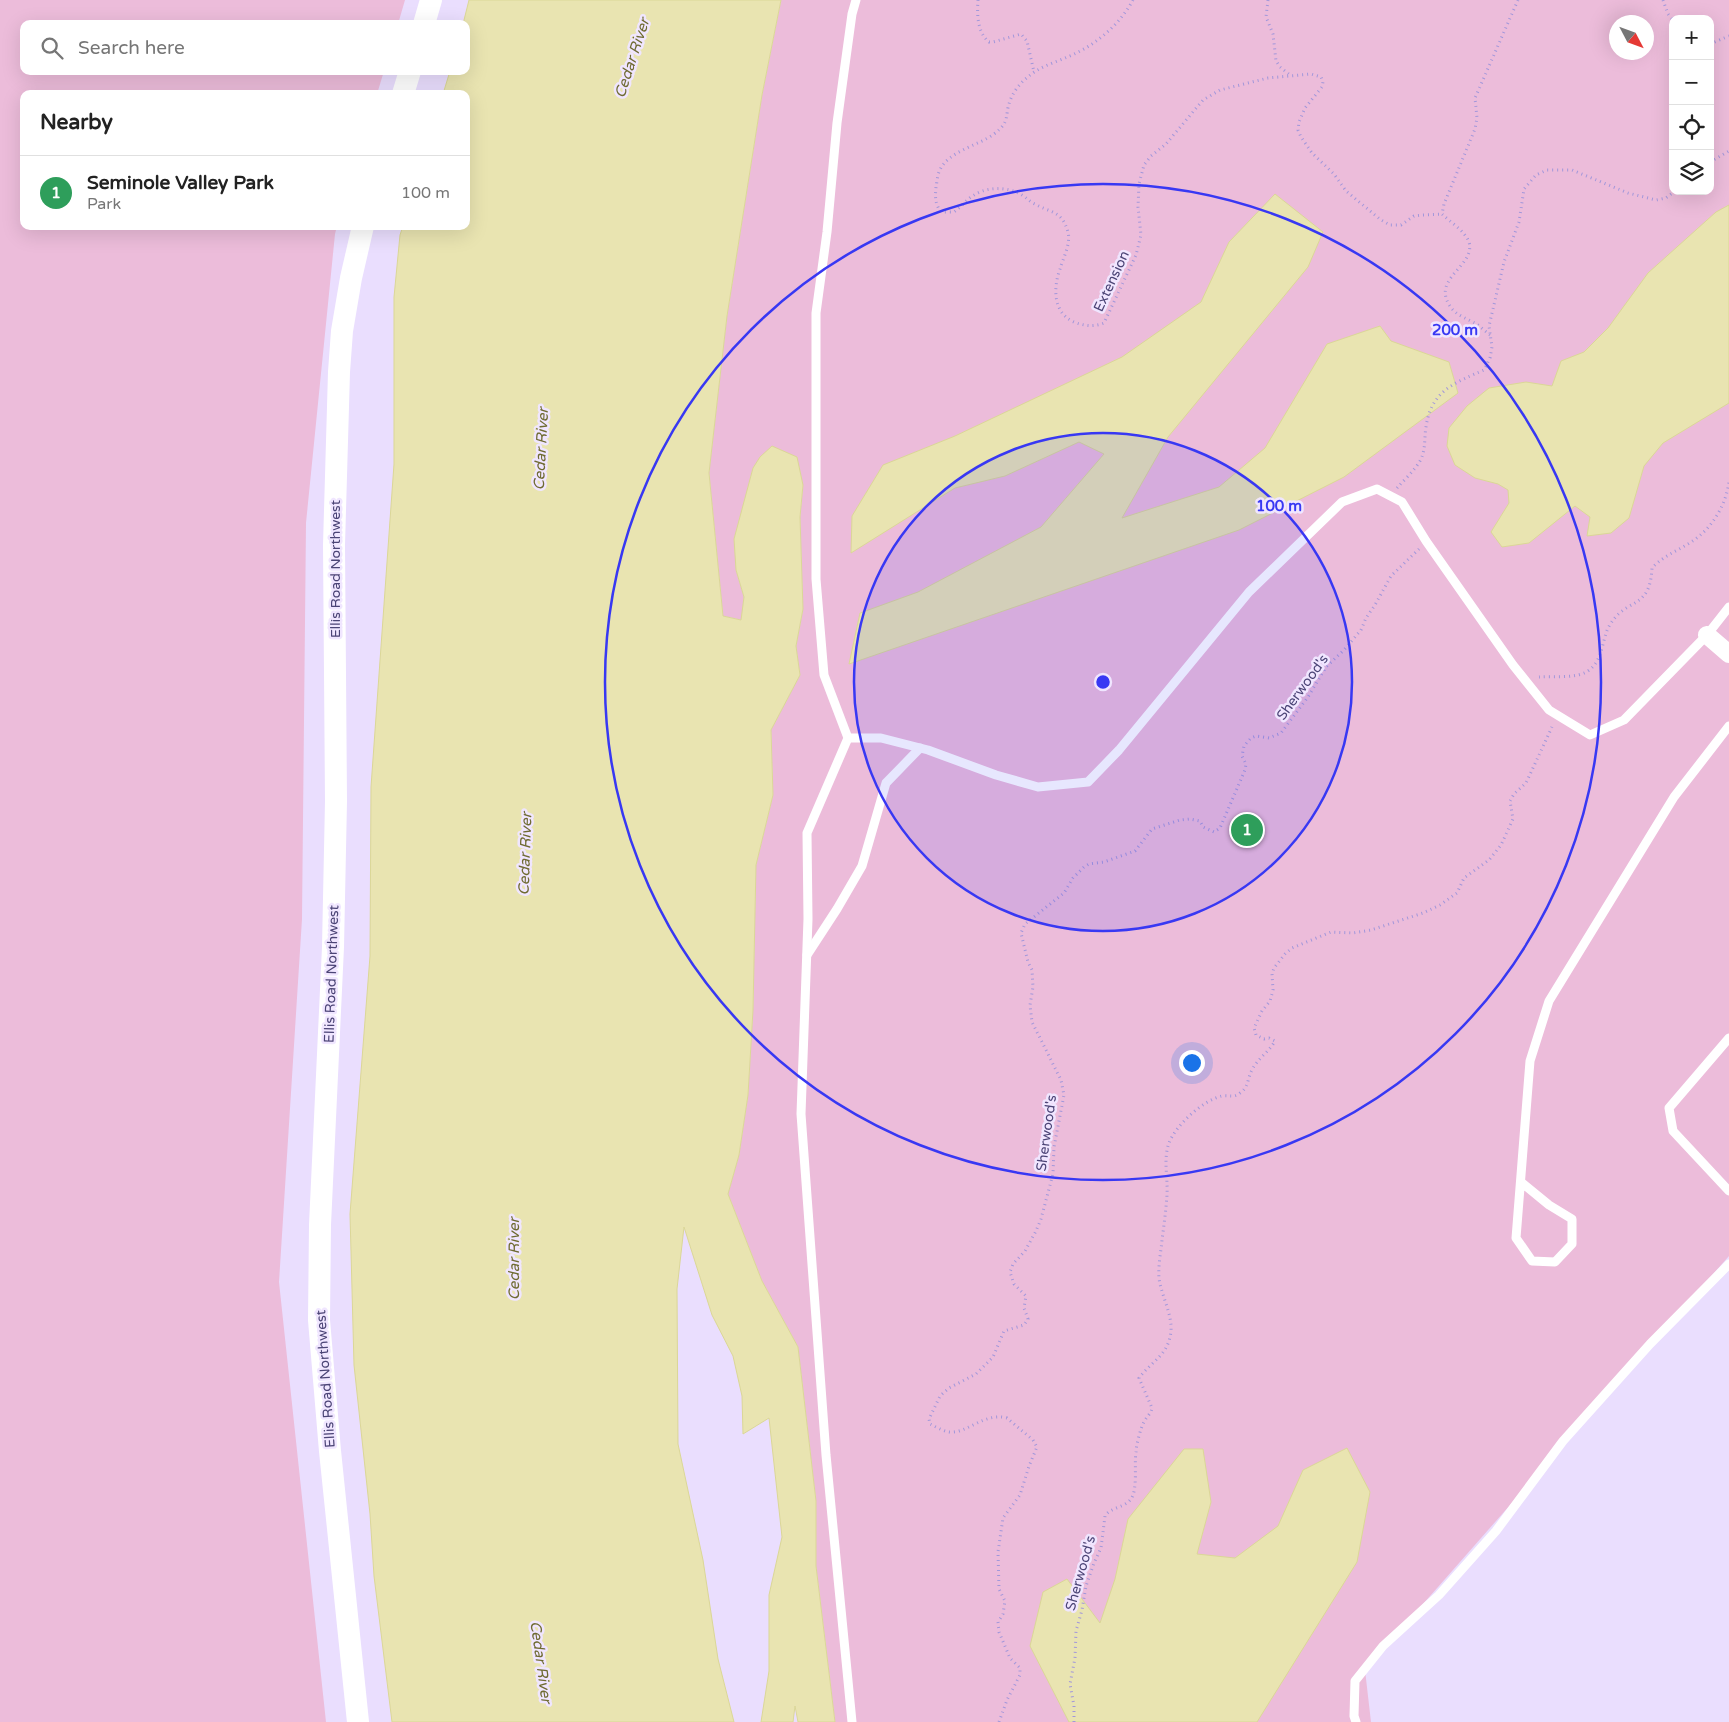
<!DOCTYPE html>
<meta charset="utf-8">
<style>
:root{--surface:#fff;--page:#f6f6f6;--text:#222;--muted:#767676;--line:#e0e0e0;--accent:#1a73e8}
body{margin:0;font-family:"Varela Round",sans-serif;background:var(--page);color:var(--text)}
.controls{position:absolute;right:15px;top:15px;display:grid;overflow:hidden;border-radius:10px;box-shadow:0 5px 20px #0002}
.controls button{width:45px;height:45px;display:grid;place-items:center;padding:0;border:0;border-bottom:1px solid var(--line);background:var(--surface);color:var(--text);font:25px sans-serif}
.compass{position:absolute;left:1609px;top:15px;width:45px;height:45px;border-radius:50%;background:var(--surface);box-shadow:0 5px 20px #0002;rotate:131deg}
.you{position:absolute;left:1191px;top:1062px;width:18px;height:18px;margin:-12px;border:4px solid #fff;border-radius:50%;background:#1a73e8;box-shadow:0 0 0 8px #1a73e833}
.badge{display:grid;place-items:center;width:32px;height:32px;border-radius:50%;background:var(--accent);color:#fff;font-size:16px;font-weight:700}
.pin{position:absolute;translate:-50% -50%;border:2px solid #fff;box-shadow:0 1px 5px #0006}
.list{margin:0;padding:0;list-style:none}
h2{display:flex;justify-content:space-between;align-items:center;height:65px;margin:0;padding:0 20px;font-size:21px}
h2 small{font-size:16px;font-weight:400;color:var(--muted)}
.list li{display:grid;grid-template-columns:32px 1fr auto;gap:15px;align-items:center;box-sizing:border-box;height:75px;padding:0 20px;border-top:1px solid var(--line)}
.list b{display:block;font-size:19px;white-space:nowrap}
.list p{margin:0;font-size:16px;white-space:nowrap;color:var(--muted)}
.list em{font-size:16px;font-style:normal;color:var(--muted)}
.icon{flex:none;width:28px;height:28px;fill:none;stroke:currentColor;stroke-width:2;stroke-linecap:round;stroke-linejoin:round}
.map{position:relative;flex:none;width:1729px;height:1722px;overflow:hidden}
.search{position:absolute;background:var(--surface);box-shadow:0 5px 20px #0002;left:20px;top:20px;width:450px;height:55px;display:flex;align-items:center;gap:12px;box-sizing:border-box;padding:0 18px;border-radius:10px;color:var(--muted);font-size:19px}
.panel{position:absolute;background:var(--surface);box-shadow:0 5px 20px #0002;left:20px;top:90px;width:450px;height:140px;border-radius:10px}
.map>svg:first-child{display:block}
.green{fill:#ecbcda;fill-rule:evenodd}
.water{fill:#e9e4b1;stroke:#dbd797}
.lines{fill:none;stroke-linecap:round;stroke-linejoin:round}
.path{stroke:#a297da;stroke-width:3;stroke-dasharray:1 4;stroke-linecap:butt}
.service{stroke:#fff;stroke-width:9}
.minor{stroke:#fff;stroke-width:18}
.tertiary{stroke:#fff;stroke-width:22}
.ring{fill:none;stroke:#3838f3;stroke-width:2.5}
.labels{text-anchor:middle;stroke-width:5;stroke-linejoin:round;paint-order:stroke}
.street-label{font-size:14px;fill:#4b4476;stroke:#f0e6ff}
.water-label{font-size:15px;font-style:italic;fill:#6f6b32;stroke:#f0e6ff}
.centre{fill:#3838f3;stroke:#f0e6ff;stroke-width:2.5}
.ring-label{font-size:15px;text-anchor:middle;font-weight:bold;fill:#3838f3;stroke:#f0e6ff;stroke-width:5;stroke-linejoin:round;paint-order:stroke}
</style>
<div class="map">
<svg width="1729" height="1722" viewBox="0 0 1729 1722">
<rect width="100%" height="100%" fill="#eadefe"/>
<g class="green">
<polygon points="0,0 405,0 398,24 24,24 24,71 384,71 377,94 24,94 24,226 337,226 335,234 306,523 302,919 279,1282 326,1722 0,1722"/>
<path d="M781,0h948v1256l-364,414 6,52h-536l-19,-156v-65l-18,-154 -36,-66 -34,-87 11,-39 9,-60 5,-85 3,-145 17,-70 -2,-65 29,-55 -4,-29 7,-37 -3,-92 3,-32 -67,85 8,27 -2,23 -19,-4 -14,-143 18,-157 35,-221zM1673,19h37v172h-37zM1616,22h30v30h-30z"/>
</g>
<g class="water">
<polygon points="469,0 781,0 762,95 727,316 709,473 723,616 741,620 744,597 736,570 734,539 753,468 760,457 772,446 797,457 803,485 800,517 803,609 796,646 800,675 771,730 773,795 756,865 753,1010 748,1095 739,1155 728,1194 762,1281 798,1347 816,1501 816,1566 835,1722 798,1722 795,1706 793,1722 761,1722 769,1671 769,1595 782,1537 769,1418 743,1434 742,1396 733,1356 712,1315 684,1227 677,1289 678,1444 703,1560 718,1659 734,1722 392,1722 374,1576 370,1514 354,1365 350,1214 370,956 371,787 394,464 394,297 400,235 403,226 466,226 466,94 443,94 450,71 466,71 466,24 463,24"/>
<polygon points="1275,194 1323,232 1308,267 1168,437 1122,518 1219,487 1265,448 1327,344 1380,326 1391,341 1449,362 1458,393 1344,477 1239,530 849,664 860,613 918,592 1041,527 1104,454 1079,442 1005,476 955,488 851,553 852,516 883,465 955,436 1122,357 1201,302 1229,242"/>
<polygon points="1729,205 1729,403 1663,443 1644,466 1629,518 1611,533 1587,536 1590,517 1575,506 1529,543 1502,547 1491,532 1509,503 1508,490 1498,484 1475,478 1455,465 1447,446 1449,428 1467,406 1489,388 1526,382 1552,386 1561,361 1584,352 1608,328 1648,273 1716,212"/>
<polygon points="1347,1448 1370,1492 1357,1562 1257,1722 1069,1722 1030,1646 1043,1592 1067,1579 1100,1623 1115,1579 1128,1519 1184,1449 1203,1449 1211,1502 1197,1554 1235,1558 1278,1526 1303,1470"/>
</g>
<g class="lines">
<g class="path">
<path d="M978,0c-1,14 -1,32 11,42h4l28,-8 6,7 7,31"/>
<path d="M1133,0c-13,24 -36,44 -61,55 -15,7 -32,11 -44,22 -8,6 -15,15 -18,24 -6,16 1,20 -16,33 -16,12 -47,17 -55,38 -2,5 -2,11 -3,15 -1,10 -1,17 5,25h13c7,-5 13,-13 20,-17 14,-9 35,-8 48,0 5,3 8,7 13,9 15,9 27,6 33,28 3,12 -5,26 -8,37 -7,19 -7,44 14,53 10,4 20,5 30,1l32,-68 5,-20 -3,-28 1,-23 5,-19 7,-9 15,-12 37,-44 17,-10 48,-12 43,-4 10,3 2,5 -1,5 -17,21 -6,14 -1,8 3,7 11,16 22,21 12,17 35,29 9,5h11l13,-9 8,-1 20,-1"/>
<polyline points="1268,0 1266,17 1273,34 1276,61 1280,67 1290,75"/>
<polyline points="1663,0 1668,14 1673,20"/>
<polyline points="1710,44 1729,36"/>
<polyline points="1710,162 1729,151"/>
<path d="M1490,335c-4,-3 -8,-7 -12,-10 -9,-6 -22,-9 -28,-19 -19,-28 26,-40 19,-64 -4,-11 -19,-20 -27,-28l2,-10 31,-75 2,-11 -2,-20 43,-98"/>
<path d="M1397,488c7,-8 17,-17 23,-27 6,-11 4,-22 6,-34 5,-36 28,-44 58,-57l6,-12 2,-11 -3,-21 15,-64 15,-40 5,-33 12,-14 11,-5h25l56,23 28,7 10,-2 9,-7"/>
<path d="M1539,677c14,-1 36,2 49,-6 17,-12 13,-34 23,-48 17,-26 39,-13 41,-55 12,-13 28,-18 42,-28 19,-13 32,-36 35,-58"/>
<path d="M999,1722l8,-22 13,-25v-7l-10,-10 -11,-26 -1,-10 5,-8 2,-13 -6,-12 -1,-37 5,-34 17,-23 9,-29 8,-19 -4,-7 -26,-22c-23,-6 -40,16 -58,14 -6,-1 -13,-5 -19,-8l-1,-5 11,-23 9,-8 27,-14 17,-17 11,-26 20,-6 4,-6 -4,-11 2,-12 -12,-12 -4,-12 3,-8 12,-13 11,-20 5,-12 12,-45 1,-27 10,-52 -3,-15 -29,-58 -2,-17 3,-18 -1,-17 -4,-8 -7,-29 4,-9 39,-31 9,-15 11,-11 5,-3 15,-2 31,-11 17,-22 28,-9 10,-1 10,2 3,6 11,5 6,-4 25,-58 1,-6 -4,-8 2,-10 7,-8 5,-2 13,2 12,-5 27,-36 18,-30 18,-17 17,-20 5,-12 9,-13 16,-29 28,-27"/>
<path d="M1074,1722v-16l-4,-22 5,-26 1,-27 6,-21 4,-24 8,-23 7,-15 4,-32c6,-9 19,-8 26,-17 7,-10 3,-35 5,-47 0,-7 5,-25 8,-30 3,-6 7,-8 8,-14l-13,-30c11,-15 27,-22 31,-41 5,-19 -9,-41 -11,-59 -1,-13 2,-26 3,-38 2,-15 4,-30 5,-45 1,-19 -4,-35 2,-52 7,-18 34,-43 53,-47 7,-1 12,2 18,-3 9,-6 7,-14 12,-23 5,-11 17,-18 23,-29l-6,-3 -5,1 -8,-4 -2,-7 8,-17 8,-10 3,-11 -1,-16 2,-6 11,-14 7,-6 39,-16 22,1 18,-3 52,-17 17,-8 17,-12 7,-15 25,-18 12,-15 12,-26 -3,-18 4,-7 12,-11 26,-56"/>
</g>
<g class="service">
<polyline points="848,738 881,738 928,750 996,775 1038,787 1088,782 1119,750 1249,592 1342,502 1377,489 1402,502 1426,541 1513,665 1549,710 1590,735 1624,720 1707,635 1729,607"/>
<polyline points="807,955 837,909 862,866 886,783 920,748"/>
<polyline points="1729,1038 1669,1108 1673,1131 1729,1191"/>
<polyline points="1521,1182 1549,1205 1572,1219 1572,1244 1555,1262 1532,1261 1516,1238 1530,1061 1549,1001 1674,797 1729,726"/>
<polyline points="852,1722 826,1455 801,1114 808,919 807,833 848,738 824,675 816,579 816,313 827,232 837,123 852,14 856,0"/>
<polyline points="1356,1722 1354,1716 1355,1681 1383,1646 1439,1595 1496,1531 1563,1441 1650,1344 1729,1264"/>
</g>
<polyline class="minor" points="1707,635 1729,654"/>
<g class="tertiary">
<polyline points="424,24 431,0"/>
<polyline points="403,94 410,71"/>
<polyline points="358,1722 330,1451 319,1320 320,1225 333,947 336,801 334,545 339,372 342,331 351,278 363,226"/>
</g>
</g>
<circle cx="1103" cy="682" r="249" fill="#3838f3" fill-opacity=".12"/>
<g class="ring">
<circle cx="1103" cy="682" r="249"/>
<circle cx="1103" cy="682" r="498"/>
</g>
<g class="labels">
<g class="street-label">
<text transform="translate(1111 281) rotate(-65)" y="5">Extension</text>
<text transform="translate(335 569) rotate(-90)" y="5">Ellis Road Northwest</text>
<text transform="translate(1302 687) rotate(-54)" y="5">Sherwood's</text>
<text transform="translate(331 974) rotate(-88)" y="5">Ellis Road Northwest</text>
<text transform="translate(1046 1133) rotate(-82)" y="5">Sherwood's</text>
<text transform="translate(325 1379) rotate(-94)" y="5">Ellis Road Northwest</text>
<text transform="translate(1080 1573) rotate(-74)" y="5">Sherwood's</text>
</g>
<g class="water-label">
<text transform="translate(632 58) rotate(-72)" y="5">Cedar River</text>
<text transform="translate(541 449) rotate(-87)" y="5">Cedar River</text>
<text transform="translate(525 854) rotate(-88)" y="5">Cedar River</text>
<text transform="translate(514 1259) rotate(-90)" y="5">Cedar River</text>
<text transform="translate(541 1662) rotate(82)" y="5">Cedar River</text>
</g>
</g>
<circle cx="1103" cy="682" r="8" class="centre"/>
<g class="ring-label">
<text x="1455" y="335">200 m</text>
<text x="1279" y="511">100 m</text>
</g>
</svg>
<div class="controls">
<button>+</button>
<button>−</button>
<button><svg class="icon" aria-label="locate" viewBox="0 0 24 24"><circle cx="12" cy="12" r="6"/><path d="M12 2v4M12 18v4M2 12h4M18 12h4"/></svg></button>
<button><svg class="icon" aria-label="layers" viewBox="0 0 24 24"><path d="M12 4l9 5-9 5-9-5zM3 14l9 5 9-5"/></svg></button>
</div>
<svg class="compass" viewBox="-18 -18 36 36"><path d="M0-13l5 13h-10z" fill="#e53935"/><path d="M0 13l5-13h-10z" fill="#767676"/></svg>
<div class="you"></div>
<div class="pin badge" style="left:1247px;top:830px;background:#2e9e5b">1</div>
<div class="search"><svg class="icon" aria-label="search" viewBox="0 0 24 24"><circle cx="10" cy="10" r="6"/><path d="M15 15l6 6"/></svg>Search here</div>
<section class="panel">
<h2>Nearby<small></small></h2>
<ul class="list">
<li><span class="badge" style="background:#2e9e5b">1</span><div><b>Seminole Valley Park</b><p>Park</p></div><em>100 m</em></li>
</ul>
</section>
</div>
